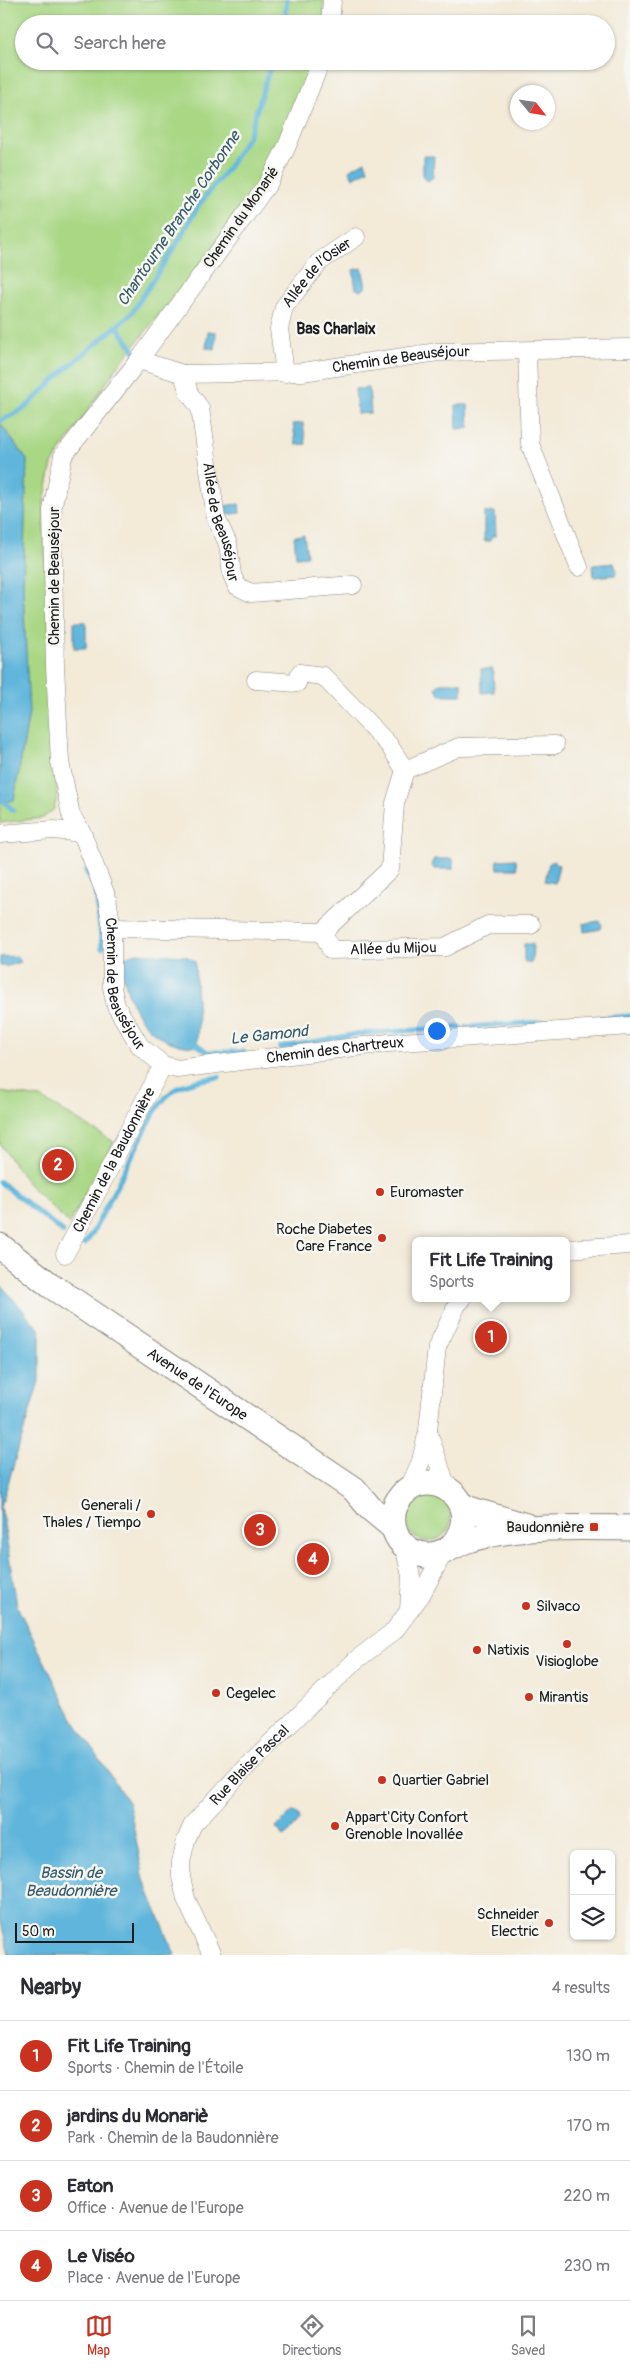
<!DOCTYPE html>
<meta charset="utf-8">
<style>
:root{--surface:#fff;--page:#f7f7f7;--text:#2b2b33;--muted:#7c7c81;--line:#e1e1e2;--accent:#c8321e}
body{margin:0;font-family:Pangolin,sans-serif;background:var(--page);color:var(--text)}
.controls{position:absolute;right:15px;bottom:15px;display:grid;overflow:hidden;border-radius:8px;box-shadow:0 1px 4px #0004}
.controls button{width:45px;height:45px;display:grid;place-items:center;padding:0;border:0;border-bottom:1px solid var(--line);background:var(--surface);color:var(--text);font:25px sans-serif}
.compass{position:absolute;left:510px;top:85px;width:45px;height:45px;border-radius:50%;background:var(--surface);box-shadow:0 1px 4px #0004;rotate:120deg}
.scale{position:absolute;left:15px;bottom:12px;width:119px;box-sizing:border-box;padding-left:5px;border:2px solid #1c1c1c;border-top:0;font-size:14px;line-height:18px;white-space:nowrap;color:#1c1c1c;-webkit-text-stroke:4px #f6f6f2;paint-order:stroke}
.you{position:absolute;left:436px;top:1030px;width:18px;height:18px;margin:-12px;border:4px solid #fff;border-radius:50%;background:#1a73e8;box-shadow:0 0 0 8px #1a73e833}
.badge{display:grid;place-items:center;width:32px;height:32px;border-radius:50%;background:var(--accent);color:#fff;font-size:16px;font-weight:700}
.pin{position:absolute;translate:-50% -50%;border:2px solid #fff;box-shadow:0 1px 5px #0006}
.popup{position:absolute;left:412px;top:1237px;width:158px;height:65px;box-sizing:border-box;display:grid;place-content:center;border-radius:8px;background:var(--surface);filter:drop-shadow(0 1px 4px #0005);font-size:16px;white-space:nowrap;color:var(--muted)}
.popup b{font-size:19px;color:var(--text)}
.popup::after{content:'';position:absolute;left:50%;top:100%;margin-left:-10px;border:10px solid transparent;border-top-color:var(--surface)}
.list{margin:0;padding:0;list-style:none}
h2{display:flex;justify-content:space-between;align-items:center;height:65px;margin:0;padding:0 20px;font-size:21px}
h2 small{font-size:16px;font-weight:400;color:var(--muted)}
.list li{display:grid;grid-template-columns:32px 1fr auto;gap:15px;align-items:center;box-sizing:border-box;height:70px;padding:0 20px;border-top:1px solid var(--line)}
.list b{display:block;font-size:19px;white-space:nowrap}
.list p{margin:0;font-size:16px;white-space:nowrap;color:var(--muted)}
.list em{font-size:16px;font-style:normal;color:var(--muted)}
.icon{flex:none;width:28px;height:28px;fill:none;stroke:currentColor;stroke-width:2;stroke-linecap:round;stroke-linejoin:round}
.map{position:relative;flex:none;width:630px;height:1955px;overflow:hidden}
.search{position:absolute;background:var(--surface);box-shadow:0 1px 4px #0004;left:15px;right:15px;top:15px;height:55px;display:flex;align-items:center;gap:12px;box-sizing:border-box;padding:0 18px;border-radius:28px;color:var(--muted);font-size:19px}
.sheet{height:345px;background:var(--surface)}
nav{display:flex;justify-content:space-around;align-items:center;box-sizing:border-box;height:70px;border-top:1px solid var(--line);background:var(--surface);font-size:14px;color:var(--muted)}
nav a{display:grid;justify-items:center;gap:2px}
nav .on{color:var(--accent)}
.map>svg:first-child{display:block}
.green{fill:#a9d784;stroke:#627a50}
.water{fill:#5eb5db;stroke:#3d687c}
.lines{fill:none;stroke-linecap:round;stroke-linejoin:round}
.stream{stroke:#5eb5db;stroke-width:5}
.street-casing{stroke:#88837a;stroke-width:19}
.secondary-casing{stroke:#88837a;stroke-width:27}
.street{stroke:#fff;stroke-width:18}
.secondary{stroke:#fff;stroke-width:25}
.poi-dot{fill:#c8321e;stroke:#f6f6f2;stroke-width:2}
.labels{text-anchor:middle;stroke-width:5;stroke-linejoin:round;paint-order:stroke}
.street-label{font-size:15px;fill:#1c1c1c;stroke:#f6f6f2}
.poi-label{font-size:15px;fill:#1c1c1c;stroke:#f6f6f2;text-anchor:start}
.water-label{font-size:16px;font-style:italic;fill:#365968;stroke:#f6f6f2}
.neighbourhood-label{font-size:16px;font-weight:bold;fill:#1c1c1c;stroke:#f6f6f2}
</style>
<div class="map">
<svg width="630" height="1955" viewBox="0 0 630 1955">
<rect width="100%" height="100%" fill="#f6f6f2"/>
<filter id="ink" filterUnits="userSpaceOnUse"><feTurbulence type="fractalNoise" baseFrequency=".02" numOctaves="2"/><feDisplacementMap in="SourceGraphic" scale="10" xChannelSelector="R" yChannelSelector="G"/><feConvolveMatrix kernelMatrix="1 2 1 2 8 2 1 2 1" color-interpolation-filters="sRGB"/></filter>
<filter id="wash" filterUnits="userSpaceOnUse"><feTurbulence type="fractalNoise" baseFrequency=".0096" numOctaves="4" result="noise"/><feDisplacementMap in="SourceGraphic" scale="20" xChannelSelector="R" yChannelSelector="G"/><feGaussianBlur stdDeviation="1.12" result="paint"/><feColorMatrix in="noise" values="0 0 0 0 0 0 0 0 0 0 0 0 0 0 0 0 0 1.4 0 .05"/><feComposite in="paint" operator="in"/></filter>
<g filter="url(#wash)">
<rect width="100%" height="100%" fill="#f3ead8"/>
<g class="green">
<polygon points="0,0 323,0 325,24 24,24 24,61 316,61 257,193 117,367 52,464 44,501 44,530 57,797 54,809 43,818 0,823"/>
<polygon points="0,1092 41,1098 114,1142 69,1224 29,1185 0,1144"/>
<circle cx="428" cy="1518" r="23"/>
</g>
<g class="water">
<polygon points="423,156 434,156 433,177 428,181 423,177"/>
<polygon points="365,161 368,170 353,178 349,170"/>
<polygon points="362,268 366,287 362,291 356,289 353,270"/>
<polygon points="208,331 216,332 215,349 206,348"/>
<polygon points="369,388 371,413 357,414 355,389"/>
<polygon points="456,405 468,405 469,428 457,429"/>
<polygon points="0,423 27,460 23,587 29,713 14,800 0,803"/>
<polygon points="303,423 306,444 296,445 293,424"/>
<polygon points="239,504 240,513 224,515 223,506"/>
<polygon points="495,512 496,536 492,536 490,541 484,541 484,513"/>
<polygon points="304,535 307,556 296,557 294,536"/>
<polygon points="614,563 617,571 615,575 594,577 593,565"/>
<rect x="74" y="622" width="12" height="26"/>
<polygon points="481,669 493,669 494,692 482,693"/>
<polygon points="440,683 462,683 462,695 440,695 436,688"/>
<polygon points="434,859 453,859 453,869 434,869 431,864"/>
<polygon points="516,859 517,869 498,869 497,860"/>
<polygon points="554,861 559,865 555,883 545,881 549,863"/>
<polygon points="599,921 602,925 601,929 584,932 583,924"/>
<polygon points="524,944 533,944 532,961 530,964 524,961"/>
<path d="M137,953l49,3 9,5 3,62 -1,22c-12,3 -18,0 -29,-4 -33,-14 -43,-51 -48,-83z"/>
<polygon points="16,956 20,962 8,966 0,966 0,957"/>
<polygon points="0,1284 40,1330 40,1378 1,1506 17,1606 72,1717 129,1804 144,1880 175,1955 9,1955 0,1919"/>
<polygon points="292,1812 298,1813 300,1820 285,1837 276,1828"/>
</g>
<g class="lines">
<g class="stream">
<polyline points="284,24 287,0"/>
<polyline points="117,326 136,353"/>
<polyline points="0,421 24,409 66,369 131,314 178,242 198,206 228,168 249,135 272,61"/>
<polyline points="0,798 13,810"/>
<polyline points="86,871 93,884"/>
<polyline points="96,892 102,948"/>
<polyline points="467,1027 630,1016"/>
<polyline points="194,1042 207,1052 244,1052"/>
<polyline points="280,1048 357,1034 460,1027"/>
<polyline points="0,1182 63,1232"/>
<path d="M80,1242l5,2 7,-10 62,-121c19,-30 31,-30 65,-36"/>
</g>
</g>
</g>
<g filter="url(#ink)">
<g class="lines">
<g class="street-casing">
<g id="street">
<polyline points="330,24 332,0"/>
<path id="s1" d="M321,61l-34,85 -19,38 -129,176 -76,96 -11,54 3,156 5,96 11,53 11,18 25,65 5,30v59l4,19 24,40 23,19 14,4 211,-26 242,-17"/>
<polyline points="527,351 530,444 579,567"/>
<path id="s2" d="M139,360l44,14 119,-2 136,-20 192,-4"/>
<path id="s3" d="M285,373l-6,-44 5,-22 35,-45 37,-25"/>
<path id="s4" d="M183,374l6,19 11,15 16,110 12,26 4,31 5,11 14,7 102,-8"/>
<polyline points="405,770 459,747 555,745"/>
<polyline points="0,834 54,830 82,833"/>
<polyline points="112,928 323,932 390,869 395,803 405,770 389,745 323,676 300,673 297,683 256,680"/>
<path id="s5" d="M323,932l8,18 114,-3 43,-22h43"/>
<polyline points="566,1249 630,1245"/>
<path id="s6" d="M65,1254l98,-189"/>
<polyline points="428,1432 447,1488"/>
<polyline points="409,1488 421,1461 428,1430 437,1347 457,1305 463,1298"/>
<polyline points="404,1546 411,1576 409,1610"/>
<path id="s7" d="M212,1955l-26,-56 -5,-22v-15l5,-22 7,-16 53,-57 79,-77 31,-30 38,-29 27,-36 23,-43"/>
</g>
</g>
<g class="secondary-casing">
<g id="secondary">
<path id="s8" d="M0,1246l50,39 304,204 16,19 23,19"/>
<polyline points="462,1507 526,1526"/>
<path d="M451,1547c38,-42 -19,-86 -49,-52 -19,22 -7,56 23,60 17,2 30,-12 46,-16 51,-14 106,-12 159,-11"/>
</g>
</g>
<use href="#street" class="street"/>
<use href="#secondary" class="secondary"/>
</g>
</g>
<g class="poi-dot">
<circle cx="380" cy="1192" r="5"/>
<circle cx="382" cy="1238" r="5"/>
<circle cx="151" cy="1514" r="5"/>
<rect x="589" y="1522" width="10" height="10" rx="2.5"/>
<circle cx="526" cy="1606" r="5"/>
<circle cx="567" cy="1644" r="5"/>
<circle cx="477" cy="1650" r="5"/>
<circle cx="216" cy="1693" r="5"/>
<circle cx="529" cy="1697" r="5"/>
<circle cx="382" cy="1780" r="5"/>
<circle cx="335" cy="1826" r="5"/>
<circle cx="549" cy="1923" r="5"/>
</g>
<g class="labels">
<g class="street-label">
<text transform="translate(241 217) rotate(-55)" y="5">Chemin du Monarié</text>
<text dy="5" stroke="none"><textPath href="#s3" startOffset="115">Allée de l'Osier</textPath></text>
<text dy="5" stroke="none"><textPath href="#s2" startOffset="265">Chemin de Beauséjour</textPath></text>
<text dy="5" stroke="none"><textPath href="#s4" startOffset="155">Allée de Beauséjour</textPath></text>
<text transform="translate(54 576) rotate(-90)" y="5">Chemin de Beauséjour</text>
<text dy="5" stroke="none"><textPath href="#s5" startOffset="82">Allée du Mijou</textPath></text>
<text dy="5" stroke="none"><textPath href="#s1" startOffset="1016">Chemin de Beauséjour</textPath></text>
<text dy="5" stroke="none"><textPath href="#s1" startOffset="1286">Chemin des Chartreux</textPath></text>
<text dy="5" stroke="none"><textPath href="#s6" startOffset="106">Chemin de la Baudonnière</textPath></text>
<text dy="5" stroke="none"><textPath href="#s8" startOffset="241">Avenue de l'Europe</textPath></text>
<text dy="5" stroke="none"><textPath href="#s7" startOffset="221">Rue Blaise Pascal</textPath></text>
</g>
<g class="poi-label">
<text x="390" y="1197">Euromaster</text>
<text x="372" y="1234" text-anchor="end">Roche Diabetes<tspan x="372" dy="17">Care France</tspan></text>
<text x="141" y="1510" text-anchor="end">Generali /<tspan x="141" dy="17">Thales / Tiempo</tspan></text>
<text x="584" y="1532" text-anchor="end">Baudonnière</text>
<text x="536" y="1611">Silvaco</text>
<text x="487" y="1655">Natixis</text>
<text x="567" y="1666" text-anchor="middle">Visioglobe</text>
<text x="226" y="1698">Cegelec</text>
<text x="539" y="1702">Mirantis</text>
<text x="392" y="1785">Quartier Gabriel</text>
<text x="345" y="1822">Appart'City Confort<tspan x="345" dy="17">Grenoble Inovallée</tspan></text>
<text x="539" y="1919" text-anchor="end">Schneider<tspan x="539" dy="17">Electric</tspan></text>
</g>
<g class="water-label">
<text transform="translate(178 218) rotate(-56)" y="6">Chantourne Branche Corbonne</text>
<text transform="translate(269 1034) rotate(-6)" y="6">Le Gamond</text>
<text x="71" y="1878">Bassin de<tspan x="71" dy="18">Beaudonnière</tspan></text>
</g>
<g class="neighbourhood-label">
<text x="336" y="334">Bas Charlaix</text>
</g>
</g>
</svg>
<div class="controls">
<button><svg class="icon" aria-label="locate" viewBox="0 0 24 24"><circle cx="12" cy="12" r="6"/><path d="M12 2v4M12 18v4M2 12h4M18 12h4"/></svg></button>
<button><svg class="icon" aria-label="layers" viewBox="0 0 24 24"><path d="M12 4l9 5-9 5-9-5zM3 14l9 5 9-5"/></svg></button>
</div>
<svg class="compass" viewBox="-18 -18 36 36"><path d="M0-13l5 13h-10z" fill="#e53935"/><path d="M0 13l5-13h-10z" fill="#7c7c81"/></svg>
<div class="scale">50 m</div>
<div class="you"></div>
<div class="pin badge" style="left:491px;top:1337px">1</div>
<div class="popup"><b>Fit Life Training</b>Sports</div>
<div class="pin badge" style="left:58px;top:1165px">2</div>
<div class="pin badge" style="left:260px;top:1530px">3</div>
<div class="pin badge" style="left:313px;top:1559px">4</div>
<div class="search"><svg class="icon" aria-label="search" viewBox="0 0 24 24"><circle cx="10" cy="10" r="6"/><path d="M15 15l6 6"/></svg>Search here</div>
</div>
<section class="sheet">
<h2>Nearby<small>4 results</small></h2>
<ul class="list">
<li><span class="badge">1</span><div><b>Fit Life Training</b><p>Sports · Chemin de l'Étoile</p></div><em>130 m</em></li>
<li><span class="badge">2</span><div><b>jardins du Monariè</b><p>Park · Chemin de la Baudonnière</p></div><em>170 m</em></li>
<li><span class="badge">3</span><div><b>Eaton</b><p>Office · Avenue de l'Europe</p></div><em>220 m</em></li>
<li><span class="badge">4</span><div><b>Le Viséo</b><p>Place · Avenue de l'Europe</p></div><em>230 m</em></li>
</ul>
</section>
<nav>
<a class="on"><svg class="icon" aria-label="map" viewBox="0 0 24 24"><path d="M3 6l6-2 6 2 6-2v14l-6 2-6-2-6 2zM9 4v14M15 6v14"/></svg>Map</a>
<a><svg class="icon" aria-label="directions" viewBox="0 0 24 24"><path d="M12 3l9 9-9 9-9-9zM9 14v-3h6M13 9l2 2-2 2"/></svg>Directions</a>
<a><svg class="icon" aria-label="saved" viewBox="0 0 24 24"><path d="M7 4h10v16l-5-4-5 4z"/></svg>Saved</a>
</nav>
